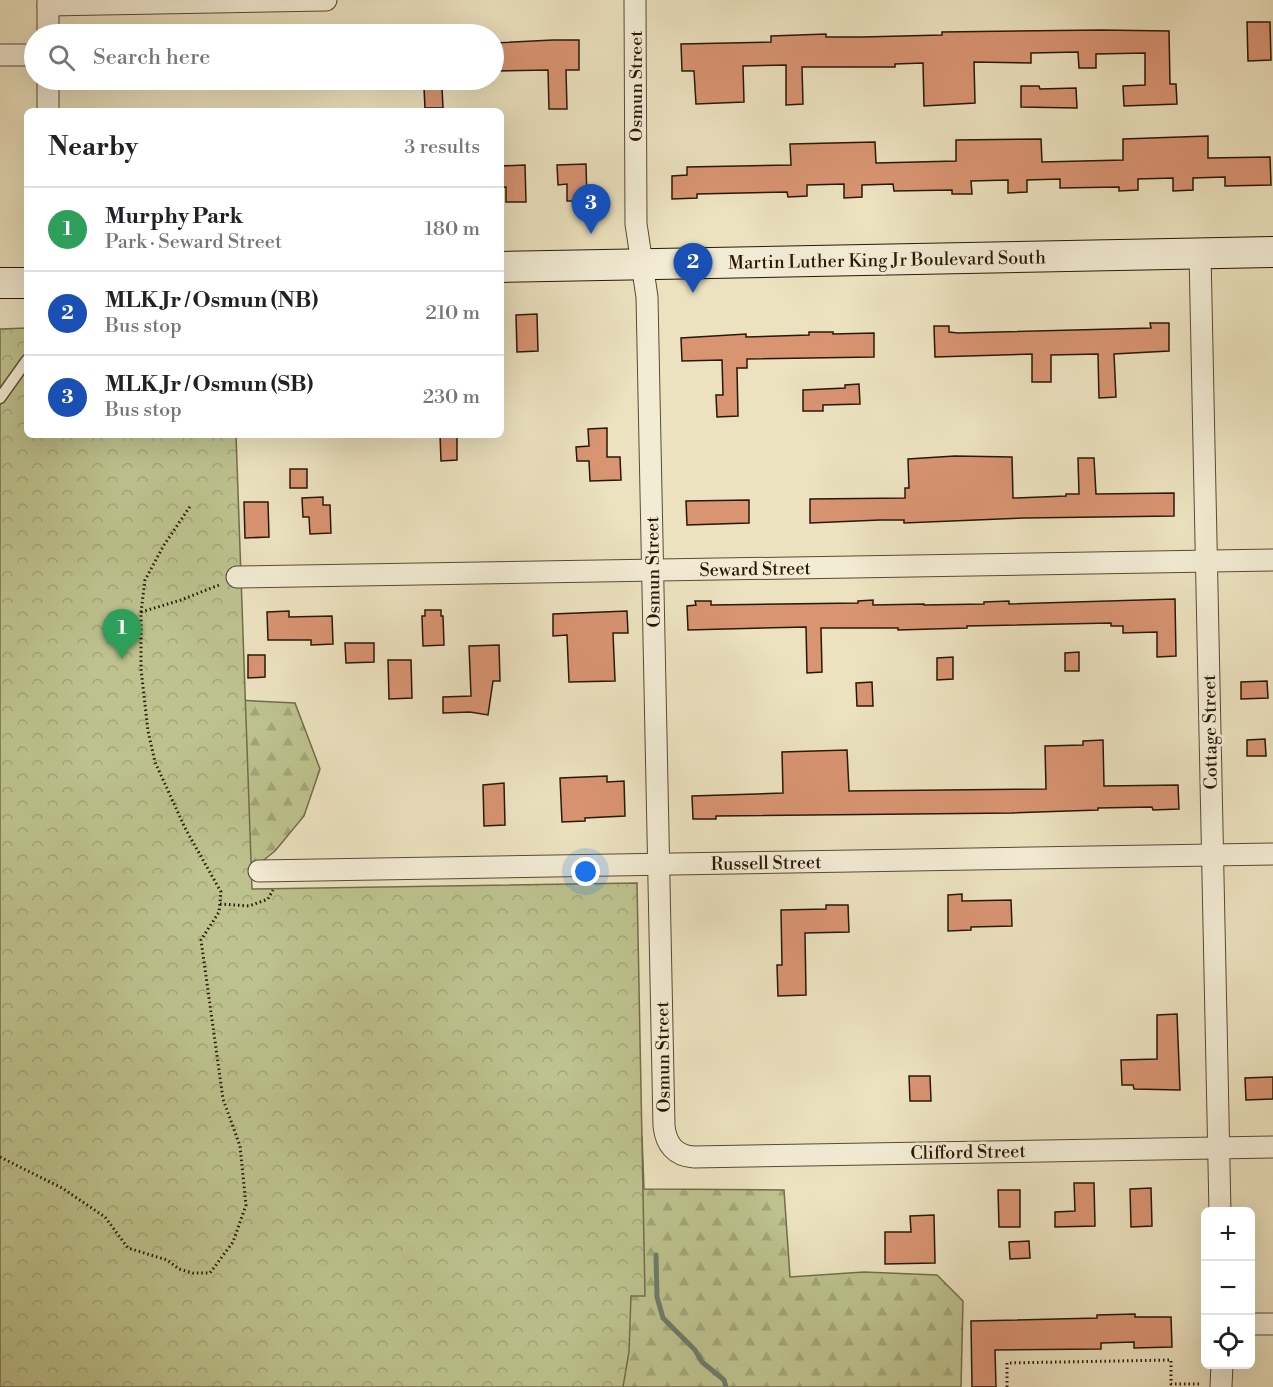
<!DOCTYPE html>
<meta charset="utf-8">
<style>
:root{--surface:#fff;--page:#f2f2f2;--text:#202124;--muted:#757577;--line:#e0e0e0;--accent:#8f2418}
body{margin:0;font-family:"Libre Bodoni",serif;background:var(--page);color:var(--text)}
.controls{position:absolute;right:18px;bottom:18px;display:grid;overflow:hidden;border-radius:9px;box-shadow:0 6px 24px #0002}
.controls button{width:54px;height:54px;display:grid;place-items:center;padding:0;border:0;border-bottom:2px solid var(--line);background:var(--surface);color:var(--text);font:30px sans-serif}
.you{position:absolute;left:586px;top:872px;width:21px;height:21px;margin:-15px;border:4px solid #fff;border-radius:50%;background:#1a73e8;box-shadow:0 0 0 9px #1a73e833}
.badge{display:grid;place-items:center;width:39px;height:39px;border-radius:50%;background:var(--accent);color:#fff;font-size:20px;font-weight:700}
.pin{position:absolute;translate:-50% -50px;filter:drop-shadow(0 2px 3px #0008)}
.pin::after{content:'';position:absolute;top:32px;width:21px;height:18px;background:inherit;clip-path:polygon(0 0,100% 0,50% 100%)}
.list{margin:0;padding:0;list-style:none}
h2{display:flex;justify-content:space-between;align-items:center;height:78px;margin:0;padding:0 24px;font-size:26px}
h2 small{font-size:20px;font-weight:400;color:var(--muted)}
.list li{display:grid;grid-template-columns:39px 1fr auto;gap:18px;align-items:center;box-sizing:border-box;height:84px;padding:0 24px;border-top:2px solid var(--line)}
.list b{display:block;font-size:22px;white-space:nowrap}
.list p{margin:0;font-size:20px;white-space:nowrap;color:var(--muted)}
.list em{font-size:20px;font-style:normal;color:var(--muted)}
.icon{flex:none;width:33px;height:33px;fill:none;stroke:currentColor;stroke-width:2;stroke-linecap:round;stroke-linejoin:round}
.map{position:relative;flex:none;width:1273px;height:1387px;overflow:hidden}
.search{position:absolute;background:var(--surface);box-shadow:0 6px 24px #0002;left:24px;top:24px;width:480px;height:66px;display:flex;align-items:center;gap:15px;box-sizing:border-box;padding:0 21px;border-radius:33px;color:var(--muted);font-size:22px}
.panel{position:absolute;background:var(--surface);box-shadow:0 6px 24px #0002;left:24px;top:108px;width:480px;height:330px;border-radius:9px}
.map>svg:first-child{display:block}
.forest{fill:url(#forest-firs);stroke:#726d4a;stroke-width:1.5}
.park{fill:url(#park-crowns);stroke:#726d4a;stroke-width:1.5}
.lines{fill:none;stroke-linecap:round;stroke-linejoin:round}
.stream{stroke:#6c7c6b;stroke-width:5}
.building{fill:#d99472;stroke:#281806;stroke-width:1.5}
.lane-casing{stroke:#594a34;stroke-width:13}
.street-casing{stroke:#594a34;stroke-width:23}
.secondary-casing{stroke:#281806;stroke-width:32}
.path{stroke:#281806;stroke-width:3;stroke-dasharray:1.5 3;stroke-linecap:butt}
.lane{stroke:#f3ecd5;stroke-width:10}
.street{stroke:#f3ecd5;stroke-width:21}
.secondary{stroke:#f3ecd5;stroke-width:30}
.labels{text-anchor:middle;stroke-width:5;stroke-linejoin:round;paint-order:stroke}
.street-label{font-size:18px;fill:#281806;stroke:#f3ecd5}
</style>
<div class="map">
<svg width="1273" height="1387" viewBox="0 0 1273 1387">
<defs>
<pattern id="forest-firs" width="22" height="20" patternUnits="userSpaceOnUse" patternTransform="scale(1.5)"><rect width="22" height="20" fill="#bdc28e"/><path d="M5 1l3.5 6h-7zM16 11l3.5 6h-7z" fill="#a2a679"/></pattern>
<pattern id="park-crowns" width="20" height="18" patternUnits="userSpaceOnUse" patternTransform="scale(1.5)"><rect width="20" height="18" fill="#bdc28e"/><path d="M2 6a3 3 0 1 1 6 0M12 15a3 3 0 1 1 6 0" fill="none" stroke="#a2a679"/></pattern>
</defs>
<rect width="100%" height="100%" fill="#ece2bf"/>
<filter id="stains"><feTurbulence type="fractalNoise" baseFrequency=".00333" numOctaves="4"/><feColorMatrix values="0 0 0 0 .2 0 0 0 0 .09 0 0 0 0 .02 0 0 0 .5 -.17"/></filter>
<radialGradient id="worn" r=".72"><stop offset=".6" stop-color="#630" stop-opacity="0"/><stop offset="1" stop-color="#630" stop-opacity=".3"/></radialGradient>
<polygon class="forest" points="27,435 237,700 295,703 320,769 304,816 275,851 229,888 642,1137 644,1189 784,1190 790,1277 864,1272 937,1275 963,1301 961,1387 0,1387 0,449"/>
<polygon class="park" points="27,328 27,435 236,435 252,889 637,883 645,1296 631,1296 629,1352 623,1387 0,1387 0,329"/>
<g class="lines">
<polyline class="stream" points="656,1255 657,1297 663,1318 695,1350 702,1362 724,1380 726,1387"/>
</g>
<g class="building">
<polygon points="1247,22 1270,22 1271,60 1248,61"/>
<polygon points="1102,30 1169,31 1170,84 1176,84 1177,104 1124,106 1123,86 1145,85 1145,53 1096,54 1096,68 1079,68 1078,52 1031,53 1031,63 974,62 975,103 924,106 923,63 895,64 895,67 802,67 803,104 786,105 786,65 743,66 744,102 696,104 694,71 682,71 681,44 771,42 771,36 826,34 826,37 862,37 942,35 942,32"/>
<polygon points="553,40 579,40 579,70 566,70 567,109 549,109 548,70 494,71 494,43"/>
<polygon points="1021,86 1039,86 1040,89 1076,88 1077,108 1021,107"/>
<polygon points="424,88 442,88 443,108 425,108"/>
<polygon points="1208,136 1208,158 1270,157 1271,185 1225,186 1225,177 1193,178 1193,190 1173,191 1173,178 1138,179 1138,190 1119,191 1119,187 1060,188 1060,179 1027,180 1027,192 1008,193 1008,180 971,181 972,194 952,194 952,190 894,191 893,184 862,185 862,197 844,198 844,184 807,185 807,196 788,197 787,192 697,194 697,198 672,199 672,176 687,175 687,167 791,165 790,144 875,142 876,163 956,161 956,140 1041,139 1042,162 1123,160 1123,139"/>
<polygon points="586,164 587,201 567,201 567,184 558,185 557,165"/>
<polygon points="525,165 526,202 506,202 506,187 501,188 501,166"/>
<polygon points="537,314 538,351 517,352 516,315"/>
<polygon points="1150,323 1169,323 1169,351 1114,354 1116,397 1099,398 1098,354 1051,355 1051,382 1032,382 1032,354 935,357 934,326 949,326 949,332 958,333 1151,328"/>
<polygon points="809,332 833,332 833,334 874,333 874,357 747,359 747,368 737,368 738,416 717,417 716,395 723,395 722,360 682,361 681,338 746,334 746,337 809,335"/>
<polygon points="859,384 860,404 823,405 823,411 803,411 803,390 845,388 845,385"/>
<polygon points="607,428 607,457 620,457 621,480 590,481 589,461 577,461 576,447 589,446 588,429"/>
<polygon points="440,435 457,435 457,460 441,461"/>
<polygon points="955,456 1012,457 1013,498 1066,496 1066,494 1079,494 1078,458 1094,458 1096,494 1174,493 1174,516 1024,518 904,523 904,520 880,520 810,523 810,499 905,498 905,488 909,488 908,459"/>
<rect x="290" y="469" width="17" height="19"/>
<polygon points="323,497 323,505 330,505 331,533 310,534 309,517 303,517 302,498"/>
<polygon points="749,500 749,523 687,525 686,501"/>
<polygon points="244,502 268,502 269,537 245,538"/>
<polygon points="1175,599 1176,656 1157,657 1157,632 1123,633 1123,626 1111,626 1111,623 967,626 967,628 898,630 898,628 821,628 822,672 807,673 806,627 688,630 687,606 696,605 695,601 711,601 711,605 858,603 858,601 873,600 873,605 924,604 924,605 984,604 984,602 1009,601 1009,604"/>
<polygon points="425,610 441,610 441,616 443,616 444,645 423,646 422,616 425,616"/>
<polygon points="289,611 289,617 332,616 333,644 311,645 311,640 268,640 267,612"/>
<polygon points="627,611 628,633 613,633 615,681 569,682 567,635 553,636 553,614"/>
<polygon points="345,643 374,643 374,662 346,663"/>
<polygon points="499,645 500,681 493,681 488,715 470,712 443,713 443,697 471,696 469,646"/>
<polygon points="1079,652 1079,671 1065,671 1065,653"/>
<polygon points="248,655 265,655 265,677 248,678"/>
<polygon points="953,657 953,679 937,680 937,658"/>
<polygon points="388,660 411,660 412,698 389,699"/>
<polygon points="1267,681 1268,698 1241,699 1241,682"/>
<polygon points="872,682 873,706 857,706 856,683"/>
<polygon points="1265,739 1266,756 1247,756 1247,740"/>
<polygon points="1103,740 1104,786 1178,785 1179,809 1153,810 1152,807 1098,808 1098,810 1012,813 716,816 716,819 693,819 692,796 783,793 782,752 847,750 849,791 1046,789 1045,746 1083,745 1083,741"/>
<polygon points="607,776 607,782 624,781 625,816 585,818 585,821 562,822 560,778"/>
<polygon points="504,783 505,825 484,826 483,785"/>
<polygon points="962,894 962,901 1011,900 1012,926 971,927 971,930 948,931 948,895"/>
<polygon points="826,905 848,905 849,932 805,933 806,995 778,996 777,965 782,965 781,910 826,909"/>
<polygon points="1177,1014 1180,1090 1134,1089 1133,1085 1122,1085 1121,1060 1157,1059 1157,1015"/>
<polygon points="909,1076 930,1076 931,1101 910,1101"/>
<polygon points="1273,1077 1273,1099 1246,1100 1245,1078"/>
<polygon points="1074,1183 1094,1183 1095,1226 1055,1227 1055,1212 1075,1211"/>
<polygon points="1151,1188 1152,1226 1131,1227 1130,1189"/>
<polygon points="998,1190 1020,1190 1020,1227 999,1227"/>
<polygon points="934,1215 935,1263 885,1264 885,1232 911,1232 910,1216"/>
<polygon points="1029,1241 1030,1258 1010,1259 1009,1242"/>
<polygon points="1135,1314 1135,1317 1171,1317 1172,1347 1134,1348 1134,1342 1101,1343 1101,1349 995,1350 996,1387 972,1387 971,1321 1097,1318 1097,1315"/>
</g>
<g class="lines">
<g class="lane-casing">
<polyline id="lane" points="0,398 27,360"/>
</g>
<g class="street-casing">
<g id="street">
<polyline points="48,0 48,34"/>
<path d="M635,0l1,224 11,73 17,829c2,18 11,30 30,31l579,-10"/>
<polyline points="48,5 326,0"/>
<polyline points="0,55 34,55"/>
<polyline points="48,80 48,111"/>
<polyline points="1200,253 1220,1212"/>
<polyline points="237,577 1273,560"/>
<polyline points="259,871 1273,854"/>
<polyline points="1250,1324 1273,1324"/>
<polyline points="1221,1387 1222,1364"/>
</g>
</g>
<g class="secondary-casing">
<g id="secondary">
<polyline points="501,267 1273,252"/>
<polyline points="0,283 27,283"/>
</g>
</g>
<g class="path">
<polyline points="141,612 181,600 219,585"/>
<polyline points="220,904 249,906 268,899 273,890"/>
<polyline points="0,1157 62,1188 105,1217 128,1248 167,1260 179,1269 193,1273 210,1273 233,1242 246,1205 240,1146 223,1099 201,940 219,912 221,892 185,828 155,762 148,731 141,669 141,612 145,580 164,545 191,505"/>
<polyline points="1007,1387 1007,1363 1171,1360 1171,1384 1199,1384"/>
</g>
<use href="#lane" class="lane"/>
<use href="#street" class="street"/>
<use href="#secondary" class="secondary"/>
</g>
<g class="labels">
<g class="street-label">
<text transform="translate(636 86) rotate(-90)" y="6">Osmun Street</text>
<text transform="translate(887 260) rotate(-1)" y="6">Martin Luther King Jr Boulevard South</text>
<text transform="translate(755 569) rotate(-1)" y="6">Seward Street</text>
<text transform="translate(653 572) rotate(-91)" y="6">Osmun Street</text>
<text transform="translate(1210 732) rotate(-91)" y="6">Cottage Street</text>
<text transform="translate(766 863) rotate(-1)" y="6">Russell Street</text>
<text transform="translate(663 1057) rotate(-91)" y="6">Osmun Street</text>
<text transform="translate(968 1152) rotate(-1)" y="6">Clifford Street</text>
</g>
</g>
<rect width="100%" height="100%" filter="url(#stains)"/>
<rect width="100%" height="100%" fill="url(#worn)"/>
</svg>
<div class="controls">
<button>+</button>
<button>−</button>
<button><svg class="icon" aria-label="locate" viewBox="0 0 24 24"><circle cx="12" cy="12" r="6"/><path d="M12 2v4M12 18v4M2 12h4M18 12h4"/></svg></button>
</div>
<div class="you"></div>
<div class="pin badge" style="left:122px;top:659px;background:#2e9e5b">1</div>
<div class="pin badge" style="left:693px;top:293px;background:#1a4fb4">2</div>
<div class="pin badge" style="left:591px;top:234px;background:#1a4fb4">3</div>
<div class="search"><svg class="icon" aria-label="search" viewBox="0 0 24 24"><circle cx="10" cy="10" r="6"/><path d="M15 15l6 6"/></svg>Search here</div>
<section class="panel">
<h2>Nearby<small>3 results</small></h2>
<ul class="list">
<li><span class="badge" style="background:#2e9e5b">1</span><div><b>Murphy Park</b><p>Park · Seward Street</p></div><em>180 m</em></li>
<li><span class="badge" style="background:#1a4fb4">2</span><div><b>MLK Jr / Osmun (NB)</b><p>Bus stop</p></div><em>210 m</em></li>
<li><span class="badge" style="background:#1a4fb4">3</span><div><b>MLK Jr / Osmun (SB)</b><p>Bus stop</p></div><em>230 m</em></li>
</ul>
</section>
</div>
